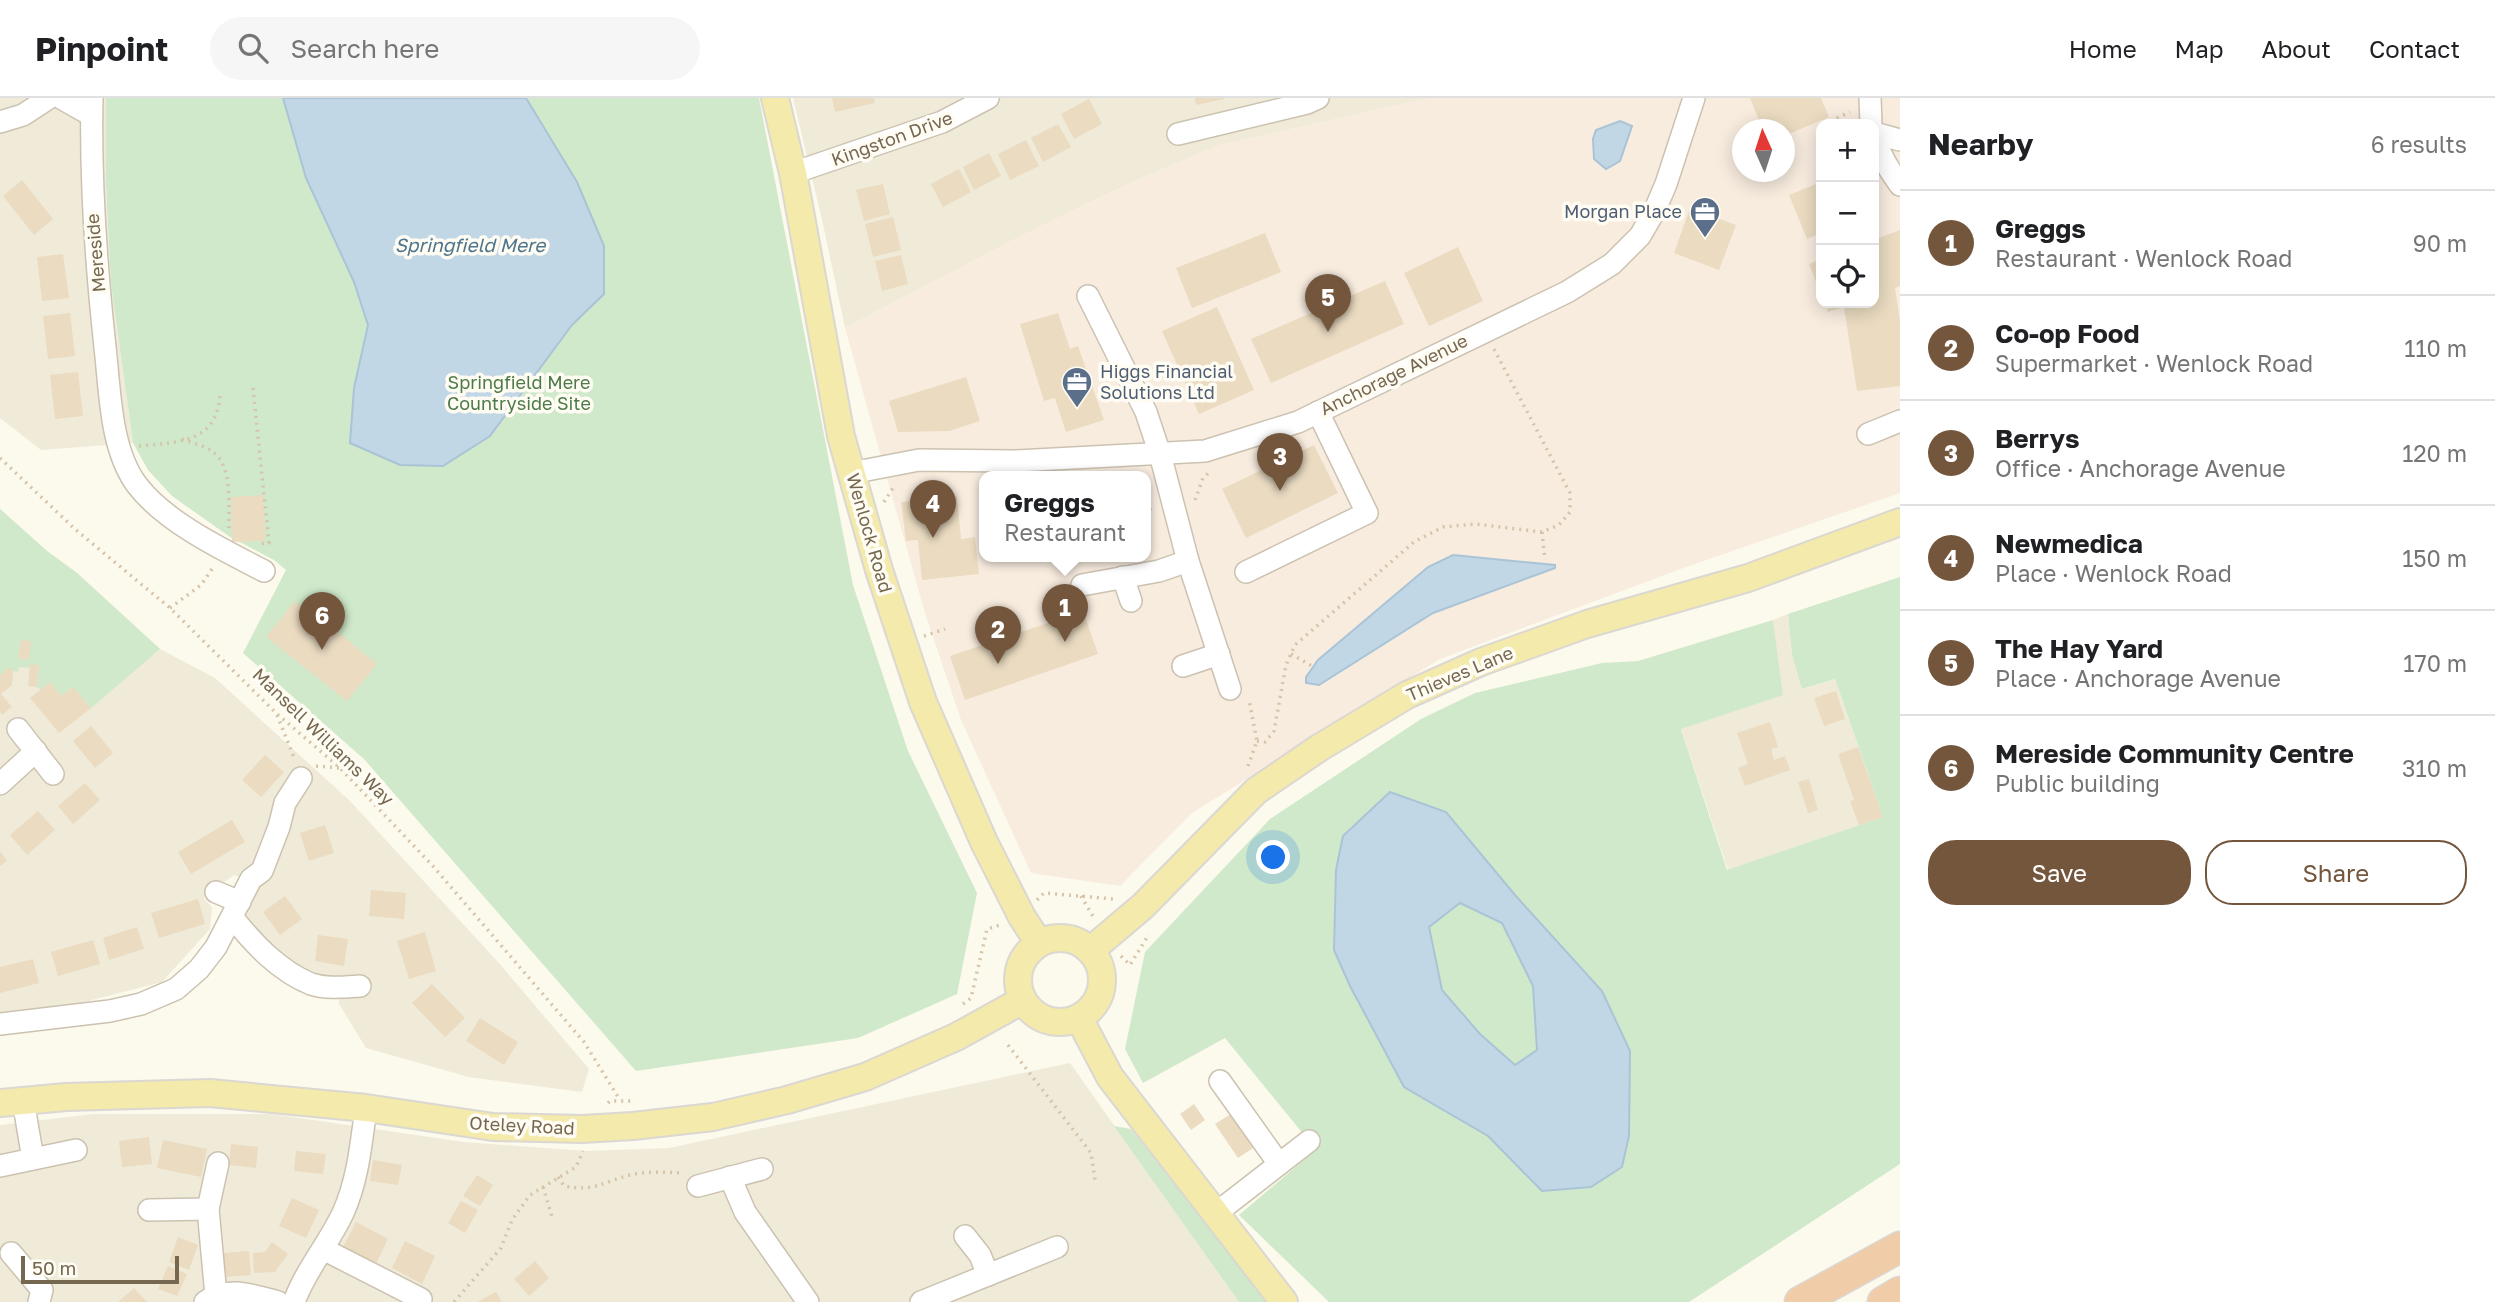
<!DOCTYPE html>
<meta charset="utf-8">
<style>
:root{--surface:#fff;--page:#f6f6f6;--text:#202124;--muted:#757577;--line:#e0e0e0;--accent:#74563d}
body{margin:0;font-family:"Golos Text",sans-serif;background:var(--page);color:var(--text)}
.controls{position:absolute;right:21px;top:21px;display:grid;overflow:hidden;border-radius:14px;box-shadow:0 4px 18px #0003}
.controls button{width:63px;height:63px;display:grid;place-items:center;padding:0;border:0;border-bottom:2px solid var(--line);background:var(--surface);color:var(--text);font:35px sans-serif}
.compass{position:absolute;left:1732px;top:21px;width:63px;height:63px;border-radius:50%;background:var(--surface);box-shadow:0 4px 18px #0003;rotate:357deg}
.scale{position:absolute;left:21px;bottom:18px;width:158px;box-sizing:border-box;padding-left:7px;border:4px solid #766750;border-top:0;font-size:19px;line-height:24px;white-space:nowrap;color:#766750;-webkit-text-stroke:5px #fefcf3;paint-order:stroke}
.you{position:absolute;left:1274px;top:760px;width:24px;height:24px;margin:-18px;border:5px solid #fff;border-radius:50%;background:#1a73e8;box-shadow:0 0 0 10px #1a73e833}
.badge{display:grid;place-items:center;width:46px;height:46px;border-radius:50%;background:var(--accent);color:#fff;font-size:23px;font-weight:700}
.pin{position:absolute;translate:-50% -58px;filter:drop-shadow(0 2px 4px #0008)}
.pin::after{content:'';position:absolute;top:37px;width:24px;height:21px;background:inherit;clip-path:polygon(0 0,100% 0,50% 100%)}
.popup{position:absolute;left:979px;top:373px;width:172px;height:91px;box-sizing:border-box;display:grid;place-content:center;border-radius:14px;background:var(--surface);filter:drop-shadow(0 2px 5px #0005);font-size:23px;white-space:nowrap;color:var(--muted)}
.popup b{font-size:26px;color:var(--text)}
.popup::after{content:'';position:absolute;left:50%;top:100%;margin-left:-14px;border:14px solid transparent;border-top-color:var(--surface)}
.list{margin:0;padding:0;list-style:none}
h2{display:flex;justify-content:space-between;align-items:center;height:91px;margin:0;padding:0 28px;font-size:30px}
h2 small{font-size:23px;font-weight:400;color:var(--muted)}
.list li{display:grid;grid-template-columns:46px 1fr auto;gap:21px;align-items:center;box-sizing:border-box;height:105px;padding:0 28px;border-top:2px solid var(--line)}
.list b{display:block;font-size:26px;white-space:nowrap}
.list p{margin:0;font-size:23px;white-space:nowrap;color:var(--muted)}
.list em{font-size:23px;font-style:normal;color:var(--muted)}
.actions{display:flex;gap:14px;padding:21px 28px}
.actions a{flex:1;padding:16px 0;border:2px solid var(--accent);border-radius:28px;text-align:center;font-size:24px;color:var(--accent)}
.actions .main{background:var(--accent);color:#fff}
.icon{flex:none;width:38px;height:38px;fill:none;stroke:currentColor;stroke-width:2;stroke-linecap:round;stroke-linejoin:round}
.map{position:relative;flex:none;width:1900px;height:1204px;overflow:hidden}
header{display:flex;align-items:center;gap:42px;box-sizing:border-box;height:98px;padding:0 35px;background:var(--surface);border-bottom:2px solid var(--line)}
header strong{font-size:33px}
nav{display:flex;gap:38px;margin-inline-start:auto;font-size:24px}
.search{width:490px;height:63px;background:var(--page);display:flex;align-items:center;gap:18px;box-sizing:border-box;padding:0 24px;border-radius:38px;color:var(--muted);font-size:26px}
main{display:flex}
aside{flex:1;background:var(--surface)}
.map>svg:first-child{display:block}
.residential{fill:#f0ebd9}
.commercial{fill:#f8ecdf;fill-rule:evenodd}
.green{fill:#d0e9cb}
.water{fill:#c2d7e5;stroke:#a9c4d6;stroke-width:2;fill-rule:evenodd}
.building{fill:#eadbc1}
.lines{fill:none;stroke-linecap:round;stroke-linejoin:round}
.minor-casing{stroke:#ccc2b0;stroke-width:24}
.major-casing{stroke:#dbd7d2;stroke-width:30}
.highway-casing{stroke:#dbd7d2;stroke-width:33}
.path{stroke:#d5c4a9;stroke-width:3.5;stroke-dasharray:2 5;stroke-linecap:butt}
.minor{stroke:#fff;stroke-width:21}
.major{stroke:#f4eaab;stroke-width:26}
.highway{stroke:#f0cca9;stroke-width:30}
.labels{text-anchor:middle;stroke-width:7;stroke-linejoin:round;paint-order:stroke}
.street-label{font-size:18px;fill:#766750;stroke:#fefcf3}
.service-label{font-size:18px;fill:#4e5e75;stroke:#fefcf3;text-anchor:end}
.park-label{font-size:18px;fill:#4c7b49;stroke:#fefcf3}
.water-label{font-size:19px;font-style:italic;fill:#4e758e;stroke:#fefcf3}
</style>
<header>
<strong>Pinpoint</strong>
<div class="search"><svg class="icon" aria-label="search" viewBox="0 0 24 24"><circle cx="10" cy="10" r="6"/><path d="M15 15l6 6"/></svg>Search here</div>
<nav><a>Home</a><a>Map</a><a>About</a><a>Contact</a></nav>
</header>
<main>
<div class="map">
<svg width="1900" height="1204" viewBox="0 0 1900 1204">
<rect width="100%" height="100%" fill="#fcf9ed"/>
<g class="residential">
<polygon points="0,0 106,0 106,88 111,186 133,345 41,352 0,320"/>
<polygon points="793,0 1429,0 1217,48 1128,86 1023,137 845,230 823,126"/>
<polygon points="0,411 47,453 77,475 160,551 215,580 350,703 498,864 589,971 582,994 469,979 366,950 339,906 338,882 313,880 286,863 244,823 254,783 234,777 219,788 211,785 204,800 212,810 210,831 162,884 65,909 0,915"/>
<polygon points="1788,516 1792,557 1803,591 1835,581 1883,719 1728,772 1681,630 1782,597 1773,522"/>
<polygon points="1070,965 1239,1204 0,1204 0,1027 94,1016 272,1016 464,1044 585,1053 669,1050"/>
</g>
<path class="commercial" d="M1429,0h471v395l-214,74 -246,92 -248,154 -72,73 -89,-13 -70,-153 -37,-110 -79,-282 178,-93 105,-51 89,-38zM1821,26h53v179h-53zM1742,32h42v42h-42zM984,378h162v80h-162z"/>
<g class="green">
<polygon points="106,0 759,0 853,487 908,653 977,795 957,896 858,940 636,973 364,661 243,555 286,472 274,462 230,439 172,398 148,372 133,345 111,186 106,88"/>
<polygon points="0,411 47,453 77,475 160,551 91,610 73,589 61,598 50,584 41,592 37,589 39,567 30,570 19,569 18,574 13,573 0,577"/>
<polygon points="1900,479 1900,1066 1689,1204 1329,1204 1239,1117 1318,1050 1309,1043 1225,940 1143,985 1125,951 1145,854 1270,721 1421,621 1475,595 1602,565 1638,563 1773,522 1783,597 1681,631 1727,772 1883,719 1835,581 1802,591 1792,557 1788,516"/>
<polygon points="1114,1028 1131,1031 1270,1204 1239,1204"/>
</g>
<g class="water">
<polygon points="283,0 526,0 577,84 604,148 604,196 572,227 490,338 443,368 400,367 350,345 354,290 368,227 354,184 306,80"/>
<polygon points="1620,23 1632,28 1620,63 1606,71 1594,61 1593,41 1596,32"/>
<polygon points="1453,457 1555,467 1555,470 1433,515 1319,587 1306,585 1306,579 1318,562 1428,469"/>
<path d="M1390,694l56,20 69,83 87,96 28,60 -1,85 -7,31 -31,20 -49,4 -54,-55 -84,-49 -54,-101 -16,-36 2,-80 7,-34zM1460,805l42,20 31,63 4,64 -22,15 -35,-31 -38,-44 -13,-63z"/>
</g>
<g class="building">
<polygon points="832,0 874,0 875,5 835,14"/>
<polygon points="1195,0 1224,0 1224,1 1196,7"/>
<polygon points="1750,0 1821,0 1829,19 1784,38 1784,32 1763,32"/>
<polygon points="1089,1 1102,26 1074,41 1061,16"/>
<polygon points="1058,26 1071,49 1043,64 1031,40"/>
<polygon points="1026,42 1039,68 1010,82 998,56"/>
<polygon points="989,55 1001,78 974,92 963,69"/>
<polygon points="959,71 971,94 943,109 931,86"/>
<polygon points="22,82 53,121 34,137 3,98"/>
<polygon points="1821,84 1821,135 1807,141 1789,97"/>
<polygon points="883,86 890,116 864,123 856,92"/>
<polygon points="1690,110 1736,127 1719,172 1674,155"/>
<polygon points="893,119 901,152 873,159 865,126"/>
<polygon points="1900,132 1900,188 1895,190 1900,223 1900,288 1857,293 1844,209 1828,214 1824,205 1874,205 1874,142"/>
<polygon points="1265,135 1281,174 1192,210 1176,170"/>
<polygon points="1458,149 1483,203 1429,228 1404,175"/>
<polygon points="63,156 69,200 42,203 37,159"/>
<polygon points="901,157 908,186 882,193 875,163"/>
<polygon points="1821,161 1821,197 1809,166"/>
<polygon points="1385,183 1404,226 1271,285 1251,241"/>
<polygon points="1217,209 1254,292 1199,316 1162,233"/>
<polygon points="70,215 75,258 48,261 43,218"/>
<polygon points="1058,215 1070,251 1078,248 1104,322 1066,334 1055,300 1044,303 1020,226"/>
<polygon points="78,274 83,318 55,321 50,277"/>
<polygon points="966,279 980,323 949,333 898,334 889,303"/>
<polygon points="1314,347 1338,395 1246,440 1222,391"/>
<polygon points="263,397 265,443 232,444 231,399"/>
<polygon points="957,398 961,441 975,439 979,476 922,482 918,442 906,443 901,404"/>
<polygon points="295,503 313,518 320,509 339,524 334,531 377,566 347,603 266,539"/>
<polygon points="1083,513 1098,556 965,602 950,558"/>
<polygon points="21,542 31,543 29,562 18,560"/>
<polygon points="30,566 39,567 37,589 28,588"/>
<polygon points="10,569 13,573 12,587 1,596 12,609 2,617 0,613 0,577"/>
<polygon points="50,584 61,598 73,589 91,610 59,635 30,600"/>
<polygon points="1836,593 1845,621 1824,628 1814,600"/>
<polygon points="1770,624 1778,649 1771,651 1774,662 1785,658 1790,672 1745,688 1738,670 1748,666 1737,635"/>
<polygon points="91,628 113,655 95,670 73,643"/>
<polygon points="1858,649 1883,719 1859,727 1850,703 1854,702 1838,656"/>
<polygon points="265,657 284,674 261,699 242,682"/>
<polygon points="1809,681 1818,712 1808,715 1798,684"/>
<polygon points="85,685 100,702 73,726 58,708"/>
<polygon points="38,713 55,732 27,757 10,737"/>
<polygon points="232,722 245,744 191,776 178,754"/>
<polygon points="325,727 334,755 309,763 300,735"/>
<polygon points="0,753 7,763 0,768"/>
<polygon points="371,792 406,795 404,821 369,818"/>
<polygon points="285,798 302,821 280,837 263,814"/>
<polygon points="198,801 205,826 159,840 151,815"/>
<polygon points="137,829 144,851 109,862 103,840"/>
<polygon points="425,834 436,873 409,881 397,843"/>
<polygon points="318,837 348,841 344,868 315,863"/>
<polygon points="93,842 100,866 58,878 51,854"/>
<polygon points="33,861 39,885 0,895 0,869"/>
<polygon points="432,886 465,920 445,939 412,905"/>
<polygon points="480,920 518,944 504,967 466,943"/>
<polygon points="1194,1006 1205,1022 1191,1032 1180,1016"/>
<polygon points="1231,1016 1253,1050 1238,1060 1215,1026"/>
<polygon points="149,1039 152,1066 122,1069 119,1043"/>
<polygon points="163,1042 207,1051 201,1079 157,1070"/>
<polygon points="231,1046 258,1049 256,1070 229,1067"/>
<polygon points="296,1053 326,1056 323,1076 294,1073"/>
<polygon points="373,1062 402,1067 398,1087 370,1083"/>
<polygon points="477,1077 493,1087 480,1108 463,1098"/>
<polygon points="292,1100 319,1112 306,1140 279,1128"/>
<polygon points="461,1103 478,1112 465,1135 448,1125"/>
<polygon points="356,1124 388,1141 375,1168 342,1151"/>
<polygon points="178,1139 198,1147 189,1172 169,1164"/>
<polygon points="405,1143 435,1158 422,1186 392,1170"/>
<polygon points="272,1144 288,1156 275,1174 254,1175 253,1155 265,1154"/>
<polygon points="249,1153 251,1177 225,1179 223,1155"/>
<polygon points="535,1163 549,1180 529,1198 514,1181"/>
<polygon points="168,1168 187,1176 177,1198 158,1191"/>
<polygon points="134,1190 147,1204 118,1204"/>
<polygon points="496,1194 502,1204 477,1204"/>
</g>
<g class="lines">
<g class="minor-casing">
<g id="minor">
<polyline points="61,0 91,17"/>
<path d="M92,0c-2,84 4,166 13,249 5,43 5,102 32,138 28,37 86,65 127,86"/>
<polyline points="1870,0 1871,26"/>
<polyline points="0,24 23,17 49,0"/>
<polyline points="1874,35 1900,42"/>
<polyline points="1178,36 1307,5 1318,0"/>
<path d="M1874,36c5,20 14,35 26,51"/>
<polyline points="793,75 942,24 988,0"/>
<polyline points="1088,198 1146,314 1160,356 1188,463 1230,591"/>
<polyline points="1868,336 1900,323"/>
<polyline points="851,375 919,362 1014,363 1205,353 1298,324 1567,194 1612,166 1640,138 1654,114 1666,86 1694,0"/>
<polyline points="1246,474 1367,415 1318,314"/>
<polyline points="1123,479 1131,503"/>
<polyline points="1082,487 1159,473 1188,463"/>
<polyline points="1183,568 1219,556"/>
<polyline points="18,631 53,676"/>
<polyline points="0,686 36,653"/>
<polyline points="216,794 240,804"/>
<path d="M233,820c21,26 46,53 78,66 15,5 33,3 49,2"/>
<polyline points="0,926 110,913 141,906 176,891 199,871 216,849 251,781 262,773 279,729 285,705 301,680"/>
<polyline points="1220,983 1279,1066"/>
<polyline points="23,1002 33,1061"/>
<polyline points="0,1068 76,1052"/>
<polyline points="730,1079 745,1114 808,1204"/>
<polyline points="698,1088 762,1071"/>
<polyline points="208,1111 218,1065"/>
<polyline points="149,1112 208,1111 216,1198"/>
<polyline points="1215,1116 1309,1043"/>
<polyline points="965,1138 980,1157 988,1177"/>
<polyline points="323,1151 421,1201"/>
<polyline points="11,1155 42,1192 39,1204"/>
<path d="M205,1204c22,-17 50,-6 73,0"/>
<path d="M294,1204c12,-33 34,-57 49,-89 15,-33 18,-69 23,-105"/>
<polyline points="921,1204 1057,1149"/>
</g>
</g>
<g class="major-casing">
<g id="major">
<polyline points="775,0 793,75 841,338 879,472 923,604 984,744 1022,819 1039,845"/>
<circle cx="1060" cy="882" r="42"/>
<polyline points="1091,852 1143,808 1256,693 1319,650 1407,597 1481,564 1587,526 1748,480 1900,424"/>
<polyline points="1079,920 1110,979 1284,1204"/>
<polyline points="0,1005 66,999 210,995 366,1010 493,1029 582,1031 633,1028 713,1019 787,1002 865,979 956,939 1023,902"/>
</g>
</g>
<g class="highway-casing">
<g id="highway">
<polyline points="1800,1204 1900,1149"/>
<polyline points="1883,1204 1900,1194"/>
</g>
</g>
<g class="path">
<polyline points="1824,26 1850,14"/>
<polyline points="253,290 269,445 257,446"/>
<path d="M182,341c10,4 22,6 31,13 21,16 15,56 16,79"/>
<path d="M139,348c40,-4 79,-3 81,-53"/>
<polyline points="0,360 76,432 170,510 276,615 340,670 432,767 584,944 620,1002"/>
<polyline points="1195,402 1203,380 1211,373"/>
<polyline points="884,404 895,387"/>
<polyline points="1146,405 1152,415"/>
<polyline points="1542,434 1545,462"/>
<polyline points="170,510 201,487 214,468"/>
<polyline points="924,538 945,531"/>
<polyline points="1291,556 1312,568"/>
<polyline points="277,617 295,662"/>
<polyline points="1257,643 1265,644 1274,633 1286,567 1295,547 1414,444 1443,429 1476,426 1542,434 1559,427 1570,414 1570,395 1494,251"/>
<polyline points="316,668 340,670"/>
<polyline points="1248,668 1257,643 1249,602"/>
<polyline points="1081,798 1094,820"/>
<polyline points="1037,802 1044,795 1114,801"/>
<polyline points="1121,858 1130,867 1149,836"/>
<polyline points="963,906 971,900 987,831 1000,827"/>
<polyline points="1008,947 1091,1055 1095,1082"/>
<polyline points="608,1005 610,1003 631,1003"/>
<path d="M558,1079l6,9c31,6 38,-4 66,-11 17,-4 35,-3 52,-2"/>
<polyline points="543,1089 553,1122"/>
<polyline points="454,1204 501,1150 512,1122 530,1097 576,1069 583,1053"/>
</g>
<use href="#minor" class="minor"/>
<use href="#major" class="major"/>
<use href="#highway" class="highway"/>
</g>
<defs>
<g id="office-pin" transform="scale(1.575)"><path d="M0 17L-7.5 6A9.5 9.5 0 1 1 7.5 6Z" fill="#5c6f8a" stroke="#fefcf3"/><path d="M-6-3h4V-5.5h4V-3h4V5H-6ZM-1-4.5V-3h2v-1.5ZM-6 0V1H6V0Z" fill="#fff"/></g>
</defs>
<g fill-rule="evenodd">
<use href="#office-pin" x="1705" y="114"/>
<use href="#office-pin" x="1077" y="284"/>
</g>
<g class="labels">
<g class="street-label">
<text transform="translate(892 41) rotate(-20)" y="6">Kingston Drive</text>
<text transform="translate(96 155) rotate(-95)" y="6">Mereside</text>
<text transform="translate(1394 277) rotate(-26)" y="6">Anchorage Avenue</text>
<text transform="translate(869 435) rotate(74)" y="6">Wenlock Road</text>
<text transform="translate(1460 576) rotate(-23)" y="6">Thieves Lane</text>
<text transform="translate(323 639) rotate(44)" y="6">Mansell Williams Way</text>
<text transform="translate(522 1028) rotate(3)" y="6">Oteley Road</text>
</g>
<g class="service-label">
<text x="1682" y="120">Morgan Place</text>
<text x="1100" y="280" text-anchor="start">Higgs Financial<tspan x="1100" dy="21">Solutions Ltd</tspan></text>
</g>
<g class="park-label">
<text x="519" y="291">Springfield Mere<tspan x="519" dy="21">Countryside Site</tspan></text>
</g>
<g class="water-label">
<text x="470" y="154">Springfield Mere</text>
</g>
</g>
</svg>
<div class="controls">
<button>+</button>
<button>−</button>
<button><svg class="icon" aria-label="locate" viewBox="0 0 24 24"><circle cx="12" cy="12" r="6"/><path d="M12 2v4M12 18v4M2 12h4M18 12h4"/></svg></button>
</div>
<svg class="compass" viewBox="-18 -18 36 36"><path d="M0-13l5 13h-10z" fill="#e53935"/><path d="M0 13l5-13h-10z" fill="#757577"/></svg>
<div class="scale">50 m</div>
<div class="you"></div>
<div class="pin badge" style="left:1065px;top:544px">1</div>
<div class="popup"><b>Greggs</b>Restaurant</div>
<div class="pin badge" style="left:998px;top:566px">2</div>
<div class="pin badge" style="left:1280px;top:393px">3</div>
<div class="pin badge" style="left:933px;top:440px">4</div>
<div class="pin badge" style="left:1328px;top:234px">5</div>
<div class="pin badge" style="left:322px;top:552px">6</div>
</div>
<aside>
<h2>Nearby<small>6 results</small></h2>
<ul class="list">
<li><span class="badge">1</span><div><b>Greggs</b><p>Restaurant · Wenlock Road</p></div><em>90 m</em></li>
<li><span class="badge">2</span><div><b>Co-op Food</b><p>Supermarket · Wenlock Road</p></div><em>110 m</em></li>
<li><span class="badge">3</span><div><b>Berrys</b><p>Office · Anchorage Avenue</p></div><em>120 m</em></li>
<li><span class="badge">4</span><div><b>Newmedica</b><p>Place · Wenlock Road</p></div><em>150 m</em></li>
<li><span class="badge">5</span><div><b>The Hay Yard</b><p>Place · Anchorage Avenue</p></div><em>170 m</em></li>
<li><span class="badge">6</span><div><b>Mereside Community Centre</b><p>Public building</p></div><em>310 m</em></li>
</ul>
<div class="actions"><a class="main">Save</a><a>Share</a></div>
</aside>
</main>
